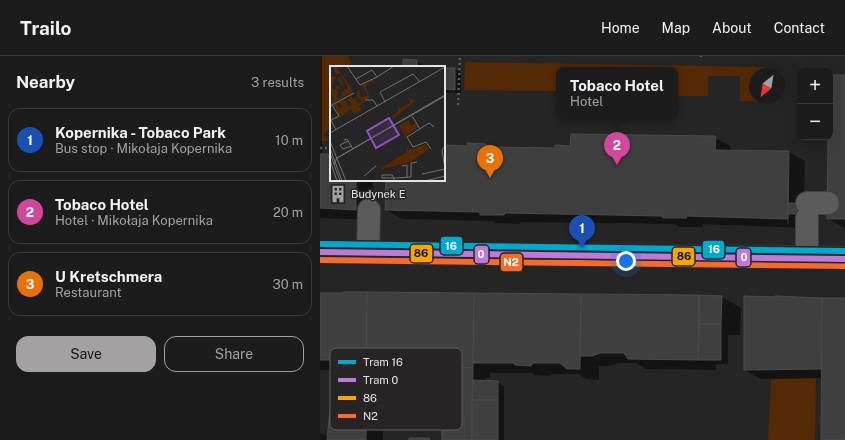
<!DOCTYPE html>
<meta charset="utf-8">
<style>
:root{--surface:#1c1c1c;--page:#292929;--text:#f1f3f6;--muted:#a0a1a3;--line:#3a3a3b;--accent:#a3a1a2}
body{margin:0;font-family:"Public Sans",sans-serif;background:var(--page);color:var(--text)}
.controls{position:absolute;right:12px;top:12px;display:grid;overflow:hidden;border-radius:8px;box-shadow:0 4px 16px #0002}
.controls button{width:36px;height:36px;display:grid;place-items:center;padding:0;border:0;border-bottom:1px solid var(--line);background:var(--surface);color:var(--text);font:20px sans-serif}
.compass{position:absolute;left:429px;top:12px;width:36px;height:36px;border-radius:50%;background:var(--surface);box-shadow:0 4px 16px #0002;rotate:210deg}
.you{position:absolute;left:306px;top:205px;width:14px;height:14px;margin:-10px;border:3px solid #fff;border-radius:50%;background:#1a73e8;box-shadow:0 0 0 6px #1a73e833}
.badge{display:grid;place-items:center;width:26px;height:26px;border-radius:50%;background:var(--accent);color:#fff;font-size:13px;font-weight:700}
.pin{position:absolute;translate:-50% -33px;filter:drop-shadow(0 1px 2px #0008)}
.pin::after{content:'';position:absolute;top:21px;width:14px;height:12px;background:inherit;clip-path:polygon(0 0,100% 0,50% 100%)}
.popup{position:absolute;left:236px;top:11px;width:122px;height:52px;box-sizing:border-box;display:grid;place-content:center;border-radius:8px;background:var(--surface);filter:drop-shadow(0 1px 3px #0005);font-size:13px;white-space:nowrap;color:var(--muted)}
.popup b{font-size:15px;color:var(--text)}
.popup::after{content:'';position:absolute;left:50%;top:100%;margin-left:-8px;border:8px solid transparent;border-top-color:var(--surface)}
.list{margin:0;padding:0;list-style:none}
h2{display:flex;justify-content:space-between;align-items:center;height:52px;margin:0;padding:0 16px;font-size:17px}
h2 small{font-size:13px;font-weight:400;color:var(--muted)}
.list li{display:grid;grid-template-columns:26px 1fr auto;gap:12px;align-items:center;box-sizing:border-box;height:64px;margin:0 8px 8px;padding:0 8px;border:1px solid var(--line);border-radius:12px}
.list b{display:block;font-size:15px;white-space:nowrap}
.list p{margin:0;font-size:13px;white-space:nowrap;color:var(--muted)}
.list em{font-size:13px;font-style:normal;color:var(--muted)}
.actions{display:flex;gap:8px;padding:12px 16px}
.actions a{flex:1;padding:9px 0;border:1px solid var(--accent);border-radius:12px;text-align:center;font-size:14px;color:var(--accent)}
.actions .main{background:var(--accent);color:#111}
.map{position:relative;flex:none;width:525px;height:384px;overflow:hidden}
header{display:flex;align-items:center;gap:24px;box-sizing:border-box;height:56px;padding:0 20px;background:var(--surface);border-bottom:1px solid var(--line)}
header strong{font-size:19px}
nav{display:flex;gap:22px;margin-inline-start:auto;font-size:14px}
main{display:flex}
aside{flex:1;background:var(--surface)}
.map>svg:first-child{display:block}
.green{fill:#542905}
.shadow{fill:#0007;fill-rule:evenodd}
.building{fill:#403f3f;stroke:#4c4b4b}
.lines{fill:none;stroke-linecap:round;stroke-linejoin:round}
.minor-casing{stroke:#414040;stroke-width:24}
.path{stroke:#5c5b5b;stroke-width:2.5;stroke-dasharray:2 3;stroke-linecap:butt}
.minor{stroke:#5c5b5c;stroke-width:22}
.bus-1-casing{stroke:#272425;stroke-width:9}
.bus-2-casing{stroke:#272425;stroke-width:9}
.bus-1{stroke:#f7a600;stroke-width:6}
.bus-2{stroke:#f36c2b;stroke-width:6}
.tram-1-casing{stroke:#272425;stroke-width:9}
.tram-2-casing{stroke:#272425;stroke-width:9}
.tram-1{stroke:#00a9ce;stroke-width:6}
.tram-2{stroke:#bd7bd9;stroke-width:6}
.labels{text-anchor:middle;stroke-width:3;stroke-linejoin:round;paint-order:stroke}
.poi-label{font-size:11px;fill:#e6e4e5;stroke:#272425;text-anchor:start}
.inset-road{fill:none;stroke:#737172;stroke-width:1}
.view{fill:#9051c7;fill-opacity:0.15;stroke:#9051c7;stroke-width:2}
.inset-edge{fill:none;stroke:#e6e4e5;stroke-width:2}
.key{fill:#272425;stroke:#605e5f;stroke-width:1}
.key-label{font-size:11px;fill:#e6e4e5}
.line-badge{stroke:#272425;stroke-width:1.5}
.badge-label{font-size:11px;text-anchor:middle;font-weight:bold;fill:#fff}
.pale-badge-label{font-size:11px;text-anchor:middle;font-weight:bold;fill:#111}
</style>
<header>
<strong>Trailo</strong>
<nav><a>Home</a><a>Map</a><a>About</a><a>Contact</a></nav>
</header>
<main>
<aside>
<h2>Nearby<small>3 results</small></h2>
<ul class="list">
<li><span class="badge" style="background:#1a4fb4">1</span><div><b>Kopernika - Tobaco Park</b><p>Bus stop · Mikołaja Kopernika</p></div><em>10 m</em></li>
<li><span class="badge" style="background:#d1479c">2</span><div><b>Tobaco Hotel</b><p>Hotel · Mikołaja Kopernika</p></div><em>20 m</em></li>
<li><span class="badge" style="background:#e8710a">3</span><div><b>U Kretschmera</b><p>Restaurant</p></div><em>30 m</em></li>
</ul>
<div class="actions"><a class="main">Save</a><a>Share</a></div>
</aside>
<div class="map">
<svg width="525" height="384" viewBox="0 0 525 384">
<rect width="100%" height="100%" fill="#262525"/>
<g class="green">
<polygon points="0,0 29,0 31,11 11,11 11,71 3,79 9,85 0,85"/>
<polygon points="145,6 445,11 445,18 435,18 435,42 444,42 444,46 420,45 420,20 388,20 388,40 355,40 355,14 239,14 239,35 144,34"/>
<polygon points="496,322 495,384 448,384 451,323"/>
</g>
<g class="shadow">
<polygon points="0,0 2,0 2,99 11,99 11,124 53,124 53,164 0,162"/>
<polygon points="97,5 103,9 103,11 84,11"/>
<polygon points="124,13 135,13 141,17 141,37 124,37"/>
<polygon points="510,20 525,20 525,172 508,163"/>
<path d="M394,81l16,9 1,5 58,1 16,9 -2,67 -100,-4 -1,3h-23l-4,-3 -155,-2v2l-24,-1 -4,-2 -90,-2 -16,-9 1,-30h57v-34l24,1 18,-2 5,3 65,1 15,-2zM467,157h2v11h-2z"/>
<polygon points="0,238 402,241 421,252 420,279 408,279 408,308 396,308 396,314 326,313 316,307 299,307 290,310 279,310 279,324 267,323 258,318 232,318 230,320 215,319 212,317 173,317 170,316 170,322 165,322 165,326 177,326 184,330 184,384 123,384 128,325 133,315 123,315 121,318 106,318 101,315 82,316 78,322 64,322 63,384 0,384 0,377 8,381 18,332 26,314 0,314"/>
<polygon points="525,243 525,384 502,384 502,322 441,323 425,314"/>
</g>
<g class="building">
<polygon points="83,3 97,4 97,11 83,11"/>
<polygon points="124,12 135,12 135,34 124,33"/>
<polygon points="510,19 525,19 525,163 507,163 508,81 510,81"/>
<polygon points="251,78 394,80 396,81 395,94 469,95 468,163 367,160 366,162 343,162 342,160 185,157 184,159 160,159 160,156 65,154 66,124 124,124 124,89 147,90 147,87 166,88 166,91 235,92 235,89 250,90"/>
<polygon points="0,98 11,98 11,124 36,124 36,154 0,152"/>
<polygon points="468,147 477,147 476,158 468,158"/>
<polygon points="23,236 47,236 46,384 7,384 12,333 14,331 17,331 17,319 27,311 20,304 0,304 0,237 22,237"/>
<polygon points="47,236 154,237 153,312 137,312 132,305 105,306 104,308 88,309 86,306 64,306 60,312 46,312"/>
<polygon points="154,237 261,238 260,313 247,313 240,307 213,307 211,310 195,309 194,307 153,307"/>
<polygon points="261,238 379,239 378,304 308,303 304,297 281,297 272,300 260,300"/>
<polygon points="379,239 402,240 401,268 379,268"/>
<polygon points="424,240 455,241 455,240 502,242 502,313 424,314"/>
<polygon points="502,242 525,242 525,384 501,384"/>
<polygon points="379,268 401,268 401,304 378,304"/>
<polygon points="64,306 73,310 71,318 60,312"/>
<polygon points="136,311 153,312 152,384 122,384 121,328 123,325 127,324 128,318"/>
<polygon points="153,324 178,325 178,344 152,344"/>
<rect x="152" y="344" width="26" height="40"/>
<polygon points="90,382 109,382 110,384 88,384"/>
</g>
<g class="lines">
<g class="minor-casing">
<g id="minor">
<polyline points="487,147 508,147"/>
<polyline points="487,162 487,202"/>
<polyline points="0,196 525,202"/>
<polyline points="48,197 49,154"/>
</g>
</g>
<g class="path">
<polyline points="381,1 381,0"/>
<polyline points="138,49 140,0"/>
<polyline points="0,92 11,92"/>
</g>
<use href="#minor" class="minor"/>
<g class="bus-1-casing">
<polyline id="bus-1" points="0,196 525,202"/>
</g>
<g class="bus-2-casing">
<polyline id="bus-2" points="0,204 525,210"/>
</g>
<use href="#bus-1" class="bus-1"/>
<use href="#bus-2" class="bus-2"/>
<g class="tram-1-casing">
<polyline id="tram-1" points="0,188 525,195"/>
</g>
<g class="tram-2-casing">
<polyline id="tram-2" points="0,196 525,203"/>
</g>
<use href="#tram-1" class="tram-1"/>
<use href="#tram-2" class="tram-2"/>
</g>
<defs>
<g id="building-bare" transform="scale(1.38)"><path d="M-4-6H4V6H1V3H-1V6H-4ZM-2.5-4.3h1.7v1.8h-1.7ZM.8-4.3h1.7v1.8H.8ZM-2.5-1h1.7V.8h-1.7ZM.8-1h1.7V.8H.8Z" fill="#a3a1a2" stroke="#272425" stroke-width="2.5" paint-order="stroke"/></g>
</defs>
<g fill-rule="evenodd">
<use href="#building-bare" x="18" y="138"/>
</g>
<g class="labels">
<g class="poi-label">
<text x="31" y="142">Budynek E</text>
</g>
</g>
<g transform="translate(10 10)">
<rect width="115" height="115" fill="#262525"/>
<path d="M6,0l17,25 -23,14v-5l4,1 -4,-11 1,-13 4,-1 1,3h-2l-2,10h4l1,-4 4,4h-3l-1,9h4l1,-6 3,-2 -8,-12 3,-2 5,14 3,-2 -8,-15 -4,2 -3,-8zM43,13l1,2 -1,3 -1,-3 -7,5 4,8 5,1 -6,-1 2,3 -11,9 2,4 -7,4 -3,-5 -17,12 5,-5 -5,-11 3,-2 2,6 4,-2 -5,-5 8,-2 2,7 4,-3 -5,-4 4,-4 2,3 3,-2 1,7 5,-2 -5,-5v-6l2,-1 2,7 7,-2 -6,-10zM78,31l7,4 -21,17 -2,-2 7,-6 -3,-5 4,3 10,-5zM79,54l2,6 5,-3 2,4 -12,9v3l-7,-13zM95,78l4,5 -19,13 -32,8 29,-18 -1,-6 3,4z" fill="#542905"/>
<path class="inset-road" d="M17,0l13,19 17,-8M26,13l16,-9 5,7 17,-11M35,34h8l4,6M55,36l-5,-10 33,-18 7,8M2,39l7,11 -8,4 5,10M0,40l24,-13M82,50l8,13M0,67l115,-66M14,74l3,-1 6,10M0,75l16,40M18,75l-8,4 3,4 8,-3M115,80l-3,4 3,19M0,82l12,33M101,83l-5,-7 -13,5 -6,-10 22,-14 5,4M0,87l10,28M7,92l108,-62M0,94l7,21M4,99l3,-7 108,-63M72,100l5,-1v13M92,108l23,-5M34,110l12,-10M2,115h29M64,115v-3l-2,-3h-10v3h12l17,-1v-14l6,-1M95,115l20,-5"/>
<path class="view" d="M59,52l10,17 -23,13 -9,-17z"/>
<rect width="115" height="115" class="inset-edge"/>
</g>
<rect x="10" y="292" width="132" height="82" rx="6" class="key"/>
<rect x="18" y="304" width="18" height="4" fill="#00a9ce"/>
<rect x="18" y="322" width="18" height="4" fill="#bd7bd9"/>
<rect x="18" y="340" width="18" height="4" fill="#f7a600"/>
<rect x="18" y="358" width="18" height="4" fill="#f36c2b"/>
<g class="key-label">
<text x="43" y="310">Tram 16</text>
<text x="43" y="328">Tram 0</text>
<text x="43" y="346">86</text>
<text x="43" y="364">N2</text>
</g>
<g class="line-badge">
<rect x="120" y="180" width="23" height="19" rx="4" fill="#00a9ce"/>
<rect x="382" y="184" width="23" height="19" rx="4" fill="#00a9ce"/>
<rect x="90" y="188" width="23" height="19" rx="4" fill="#f7a600"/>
<rect x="154" y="189" width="15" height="19" rx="4" fill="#bd7bd9"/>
<rect x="352" y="191" width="23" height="19" rx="4" fill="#f7a600"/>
<rect x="416" y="192" width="15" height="19" rx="4" fill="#bd7bd9"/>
<rect x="180" y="197" width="23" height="19" rx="4" fill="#f36c2b"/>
</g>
<g class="badge-label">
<text x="131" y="194">16</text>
<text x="394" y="197">16</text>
<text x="161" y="202">0</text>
<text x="424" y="205">0</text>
<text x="191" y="210">N2</text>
</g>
<g class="pale-badge-label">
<text x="101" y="201">86</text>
<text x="364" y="204">86</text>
</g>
</svg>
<div class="controls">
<button>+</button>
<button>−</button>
</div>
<svg class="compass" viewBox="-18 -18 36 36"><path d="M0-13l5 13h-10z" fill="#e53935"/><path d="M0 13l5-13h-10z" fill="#a0a1a3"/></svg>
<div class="you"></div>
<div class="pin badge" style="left:262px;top:192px;background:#1a4fb4">1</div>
<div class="pin badge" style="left:297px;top:109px;background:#d1479c">2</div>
<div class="popup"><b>Tobaco Hotel</b>Hotel</div>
<div class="pin badge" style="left:170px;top:122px;background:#e8710a">3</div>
</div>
</main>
